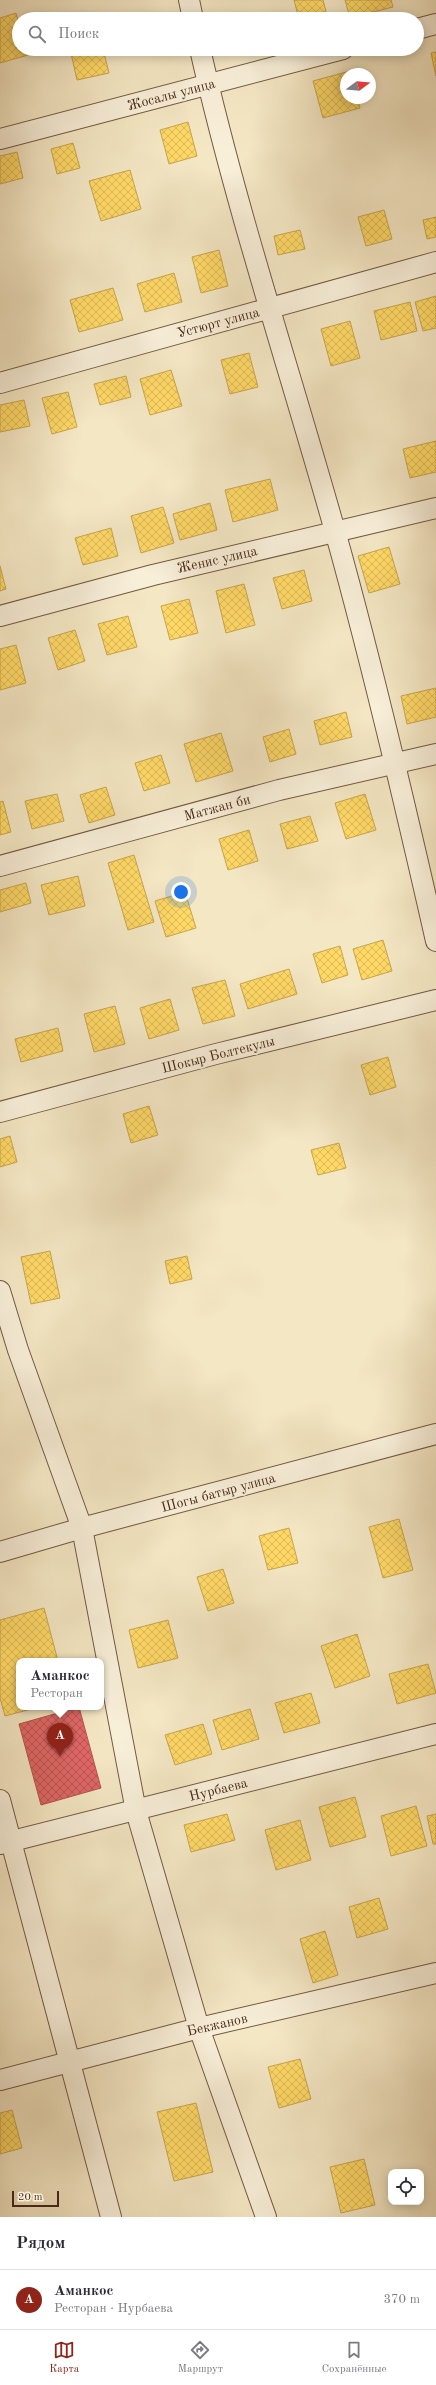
<!DOCTYPE html>
<html lang="ru">
<meta charset="utf-8">
<style>
:root{--surface:#fff;--page:#f7f7f7;--text:#2b2b33;--muted:#7c7c81;--line:#e1e1e2;--accent:#8f2418}
body{margin:0;font-family:"Old Standard TT",serif;background:var(--page);color:var(--text)}
.controls{position:absolute;right:12px;bottom:12px;display:grid;overflow:hidden;border-radius:8px;box-shadow:0 2px 10px #0003}
.controls button{width:36px;height:36px;display:grid;place-items:center;padding:0;border:0;border-bottom:1px solid var(--line);background:var(--surface);color:var(--text);font:20px sans-serif}
.compass{position:absolute;left:340px;top:68px;width:36px;height:36px;border-radius:50%;background:var(--surface);box-shadow:0 2px 10px #0003;rotate:74deg}
.scale{position:absolute;left:12px;bottom:10px;width:47px;box-sizing:border-box;padding-left:4px;border:2px solid #492a16;border-top:0;font-size:11px;line-height:14px;white-space:nowrap;color:#492a16;-webkit-text-stroke:3px #f8efd9;paint-order:stroke}
.you{position:absolute;left:181px;top:892px;width:14px;height:14px;margin:-10px;border:3px solid #fff;border-radius:50%;background:#1a73e8;box-shadow:0 0 0 6px #1a73e833}
.badge{display:grid;place-items:center;width:26px;height:26px;border-radius:50%;background:var(--accent);color:#fff;font-size:13px;font-weight:700}
.pin{position:absolute;translate:-50% -33px;filter:drop-shadow(0 1px 2px #0008)}
.pin::after{content:'';position:absolute;top:21px;width:14px;height:12px;background:inherit;clip-path:polygon(0 0,100% 0,50% 100%)}
.popup{position:absolute;left:16px;top:1658px;width:88px;height:52px;box-sizing:border-box;display:grid;place-content:center;border-radius:8px;background:var(--surface);filter:drop-shadow(0 1px 3px #0005);font-size:13px;white-space:nowrap;color:var(--muted)}
.popup b{font-size:15px;color:var(--text)}
.popup::after{content:'';position:absolute;left:50%;top:100%;margin-left:-8px;border:8px solid transparent;border-top-color:var(--surface)}
.list{margin:0;padding:0;list-style:none}
h2{display:flex;justify-content:space-between;align-items:center;height:52px;margin:0;padding:0 16px;font-size:17px}
h2 small{font-size:13px;font-weight:400;color:var(--muted)}
.list li{display:grid;grid-template-columns:26px 1fr auto;gap:12px;align-items:center;box-sizing:border-box;height:60px;padding:0 16px;border-top:1px solid var(--line)}
.list b{display:block;font-size:15px;white-space:nowrap}
.list p{margin:0;font-size:13px;white-space:nowrap;color:var(--muted)}
.list em{font-size:13px;font-style:normal;color:var(--muted)}
.icon{flex:none;width:22px;height:22px;fill:none;stroke:currentColor;stroke-width:2;stroke-linecap:round;stroke-linejoin:round}
.map{position:relative;flex:none;width:436px;height:2217px;overflow:hidden}
.search{position:absolute;background:var(--surface);box-shadow:0 2px 10px #0003;left:12px;right:12px;top:12px;height:44px;display:flex;align-items:center;gap:10px;box-sizing:border-box;padding:0 14px;border-radius:22px;color:var(--muted);font-size:15px}
.sheet{height:112px;background:var(--surface)}
nav{display:flex;justify-content:space-around;align-items:center;box-sizing:border-box;height:56px;border-top:1px solid var(--line);background:var(--surface);font-size:11px;color:var(--muted)}
nav a{display:grid;justify-items:center;gap:2px}
nav .on{color:var(--accent)}
.map>svg:first-child{display:block}
.homes{fill:url(#homes-cross-hatch);stroke:#c8a44e}
.shops{fill:url(#shops-cross-hatch);stroke:#b3544e}
.lines{fill:none;stroke-linecap:round;stroke-linejoin:round}
.minor-casing{stroke:#745942;stroke-width:22}
.minor{stroke:#f8efd9;stroke-width:20}
.labels{text-anchor:middle;stroke-width:4;stroke-linejoin:round;paint-order:stroke}
.street-label{font-size:14px;fill:#492a16;stroke:#f8efd9}
</style>
<div class="map">
<svg width="436" height="2217" viewBox="0 0 436 2217">
<defs>
<pattern id="homes-cross-hatch" width="8" height="8" patternUnits="userSpaceOnUse"><rect width="8" height="8" fill="#ffd966"/><path d="M0 0l8 8M0 8l8-8" fill="none" stroke="#dcba58"/></pattern>
<pattern id="shops-cross-hatch" width="8" height="8" patternUnits="userSpaceOnUse"><rect width="8" height="8" fill="#e06666"/><path d="M0 0l8 8M0 8l8-8" fill="none" stroke="#b85453"/></pattern>
</defs>
<rect width="100%" height="100%" fill="#f4e7c4"/>
<filter id="stains"><feTurbulence type="fractalNoise" baseFrequency=".005" numOctaves="4"/><feColorMatrix values="0 0 0 0 .2 0 0 0 0 .09 0 0 0 0 .02 0 0 0 .5 -.17"/></filter>
<radialGradient id="worn" r=".72"><stop offset=".6" stop-color="#630" stop-opacity="0"/><stop offset="1" stop-color="#630" stop-opacity=".3"/></radialGradient>
<g class="homes">
<polygon points="294,0 323,0 327,15 311,19 299,19"/>
<polygon points="345,0 391,0 393,7 350,18"/>
<polygon points="16,13 19,24 19,49 27,49 28,55 0,63 0,18"/>
<polygon points="70,49 103,49 109,73 77,80"/>
<polygon points="436,52 436,76 431,53"/>
<polygon points="350,71 351,74 346,74 346,98 357,98 360,108 323,118 313,81"/>
<polygon points="188,122 197,156 169,164 160,130"/>
<polygon points="73,143 80,168 57,174 51,149"/>
<polygon points="17,152 23,178 0,184 0,156"/>
<polygon points="130,170 141,209 101,221 89,181"/>
<polygon points="384,210 392,239 366,246 358,217"/>
<polygon points="436,217 436,237 427,239 423,220"/>
<polygon points="300,230 305,249 278,255 274,236"/>
<polygon points="219,250 228,286 201,293 192,257"/>
<polygon points="174,273 182,302 145,312 137,284"/>
<polygon points="113,288 123,320 79,332 70,300"/>
<polygon points="436,296 436,328 423,331 415,302"/>
<polygon points="410,302 417,331 381,340 374,311"/>
<polygon points="350,321 360,358 331,366 321,329"/>
<polygon points="249,353 258,387 230,394 221,360"/>
<polygon points="171,370 182,406 150,415 140,379"/>
<polygon points="126,376 131,397 100,405 94,384"/>
<polygon points="68,392 77,427 52,434 42,398"/>
<polygon points="24,400 30,426 0,432 0,405"/>
<polygon points="436,441 436,472 410,478 403,449"/>
<polygon points="270,479 278,510 233,522 225,490"/>
<polygon points="210,503 217,530 180,540 173,514"/>
<polygon points="163,507 174,543 141,553 131,516"/>
<polygon points="111,528 118,556 83,565 75,538"/>
<polygon points="389,547 400,584 369,593 358,556"/>
<polygon points="0,566 6,589 0,591"/>
<polygon points="304,570 312,601 282,609 273,578"/>
<polygon points="244,584 255,625 226,633 216,591"/>
<polygon points="189,599 198,633 170,640 161,606"/>
<polygon points="128,616 137,647 107,655 98,624"/>
<polygon points="75,630 85,661 58,670 48,638"/>
<polygon points="16,645 26,683 0,690 0,649"/>
<polygon points="436,688 436,717 407,724 401,696"/>
<polygon points="346,712 352,737 320,745 314,721"/>
<polygon points="289,729 296,754 270,762 263,737"/>
<polygon points="221,733 233,771 196,782 184,744"/>
<polygon points="161,755 170,783 144,791 135,763"/>
<polygon points="106,787 115,815 89,823 80,795"/>
<polygon points="57,794 64,821 32,829 25,801"/>
<polygon points="365,794 376,830 346,839 335,803"/>
<polygon points="3,801 11,832 0,835 0,802"/>
<polygon points="310,816 318,841 287,849 280,824"/>
<polygon points="249,830 258,861 228,870 219,839"/>
<polygon points="134,855 154,922 128,930 108,863"/>
<polygon points="78,876 85,906 49,915 41,885"/>
<polygon points="26,883 31,903 0,912 0,890"/>
<polygon points="185,892 196,928 166,937 155,901"/>
<polygon points="383,940 392,971 362,980 353,949"/>
<polygon points="340,946 348,975 322,983 313,954"/>
<polygon points="289,969 297,994 248,1009 240,984"/>
<polygon points="225,980 235,1016 203,1024 192,988"/>
<polygon points="170,999 179,1030 149,1039 140,1008"/>
<polygon points="115,1006 125,1044 94,1052 84,1014"/>
<polygon points="58,1028 63,1051 21,1062 15,1039"/>
<polygon points="388,1057 396,1087 370,1095 361,1065"/>
<polygon points="149,1106 158,1135 131,1143 123,1114"/>
<polygon points="10,1136 17,1162 0,1167 0,1139"/>
<polygon points="339,1143 346,1168 318,1175 311,1150"/>
<polygon points="50,1251 60,1298 31,1304 21,1257"/>
<polygon points="187,1256 192,1279 170,1284 165,1261"/>
<polygon points="399,1519 413,1570 383,1578 369,1527"/>
<polygon points="289,1528 298,1563 268,1570 259,1536"/>
<polygon points="223,1569 234,1603 208,1611 197,1577"/>
<polygon points="44,1608 58,1661 19,1661 19,1707 39,1707 5,1716 0,1698 0,1620"/>
<polygon points="168,1620 178,1658 138,1668 129,1630"/>
<polygon points="357,1634 370,1676 335,1688 321,1646"/>
<polygon points="428,1664 436,1693 397,1704 389,1674"/>
<polygon points="311,1693 320,1723 284,1733 275,1703"/>
<polygon points="250,1709 259,1739 222,1750 213,1720"/>
<polygon points="203,1724 212,1754 175,1765 165,1735"/>
<polygon points="355,1797 366,1837 330,1847 319,1807"/>
<polygon points="416,1806 427,1846 391,1856 381,1816"/>
<polygon points="227,1814 235,1840 191,1852 184,1825"/>
<polygon points="436,1814 436,1844 433,1844 427,1816"/>
<polygon points="300,1820 311,1860 276,1870 265,1830"/>
<polygon points="379,1898 388,1929 357,1938 349,1907"/>
<polygon points="325,1931 338,1975 313,1983 300,1939"/>
<polygon points="300,2059 311,2099 279,2108 268,2067"/>
<polygon points="196,2103 213,2172 174,2181 157,2112"/>
<polygon points="12,2110 22,2148 0,2154 0,2113"/>
<polygon points="364,2159 375,2205 341,2213 330,2167"/>
</g>
<polygon class="shops" points="79,1707 101,1788 41,1805 19,1724"/>
<g class="lines">
<g class="minor-casing">
<g id="minor">
<polyline points="189,0 193,19"/>
<polyline points="417,29 436,24"/>
<path d="M200,49c37,163 90,322 135,482 38,136 70,273 101,410"/>
<polyline points="0,139 343,49"/>
<polyline points="0,383 436,262"/>
<polyline points="0,616 153,575 436,508"/>
<polyline points="0,866 279,790 436,754"/>
<polyline points="0,1112 216,1054 436,1000"/>
<polyline points="0,1291 18,1350 82,1528 136,1811 199,2028 266,2217"/>
<polyline points="0,1552 82,1528 436,1434"/>
<polyline points="0,1800 111,2217"/>
<polyline points="0,1844 436,1734"/>
<polyline points="0,2080 199,2028 436,1973"/>
</g>
</g>
<use href="#minor" class="minor"/>
</g>
<g class="labels">
<g class="street-label">
<text transform="translate(171 94) rotate(-15)" y="5">Жосалы улица</text>
<text transform="translate(218 322) rotate(-15)" y="5">Устюрт улица</text>
<text transform="translate(217 559) rotate(-13)" y="5">Женис улица</text>
<text transform="translate(217 807) rotate(-15)" y="5">Матжан би</text>
<text transform="translate(218 1054) rotate(-14)" y="5">Шокыр Болтекулы</text>
<text transform="translate(218 1492) rotate(-15)" y="5">Шогы батыр улица</text>
<text transform="translate(218 1789) rotate(-14)" y="5">Нурбаева</text>
<text transform="translate(217 2024) rotate(-13)" y="5">Бекжанов</text>
</g>
</g>
<rect width="100%" height="100%" filter="url(#stains)"/>
<rect width="100%" height="100%" fill="url(#worn)"/>
</svg>
<div class="controls">
<button><svg class="icon" aria-label="locate" viewBox="0 0 24 24"><circle cx="12" cy="12" r="6"/><path d="M12 2v4M12 18v4M2 12h4M18 12h4"/></svg></button>
</div>
<svg class="compass" viewBox="-18 -18 36 36"><path d="M0-13l5 13h-10z" fill="#e53935"/><path d="M0 13l5-13h-10z" fill="#7c7c81"/></svg>
<div class="scale">20 m</div>
<div class="you"></div>
<div class="pin badge" style="left:60px;top:1756px">A</div>
<div class="popup"><b>Аманкос</b>Ресторан</div>
<div class="search"><svg class="icon" aria-label="search" viewBox="0 0 24 24"><circle cx="10" cy="10" r="6"/><path d="M15 15l6 6"/></svg>Поиск</div>
</div>
<section class="sheet">
<h2>Рядом<small></small></h2>
<ul class="list">
<li><span class="badge">A</span><div><b>Аманкос</b><p>Ресторан · Нурбаева</p></div><em>370 m</em></li>
</ul>
</section>
<nav>
<a class="on"><svg class="icon" aria-label="map" viewBox="0 0 24 24"><path d="M3 6l6-2 6 2 6-2v14l-6 2-6-2-6 2zM9 4v14M15 6v14"/></svg>Карта</a>
<a><svg class="icon" aria-label="directions" viewBox="0 0 24 24"><path d="M12 3l9 9-9 9-9-9zM9 14v-3h6M13 9l2 2-2 2"/></svg>Маршрут</a>
<a><svg class="icon" aria-label="saved" viewBox="0 0 24 24"><path d="M7 4h10v16l-5-4-5 4z"/></svg>Сохранённые</a>
</nav>
